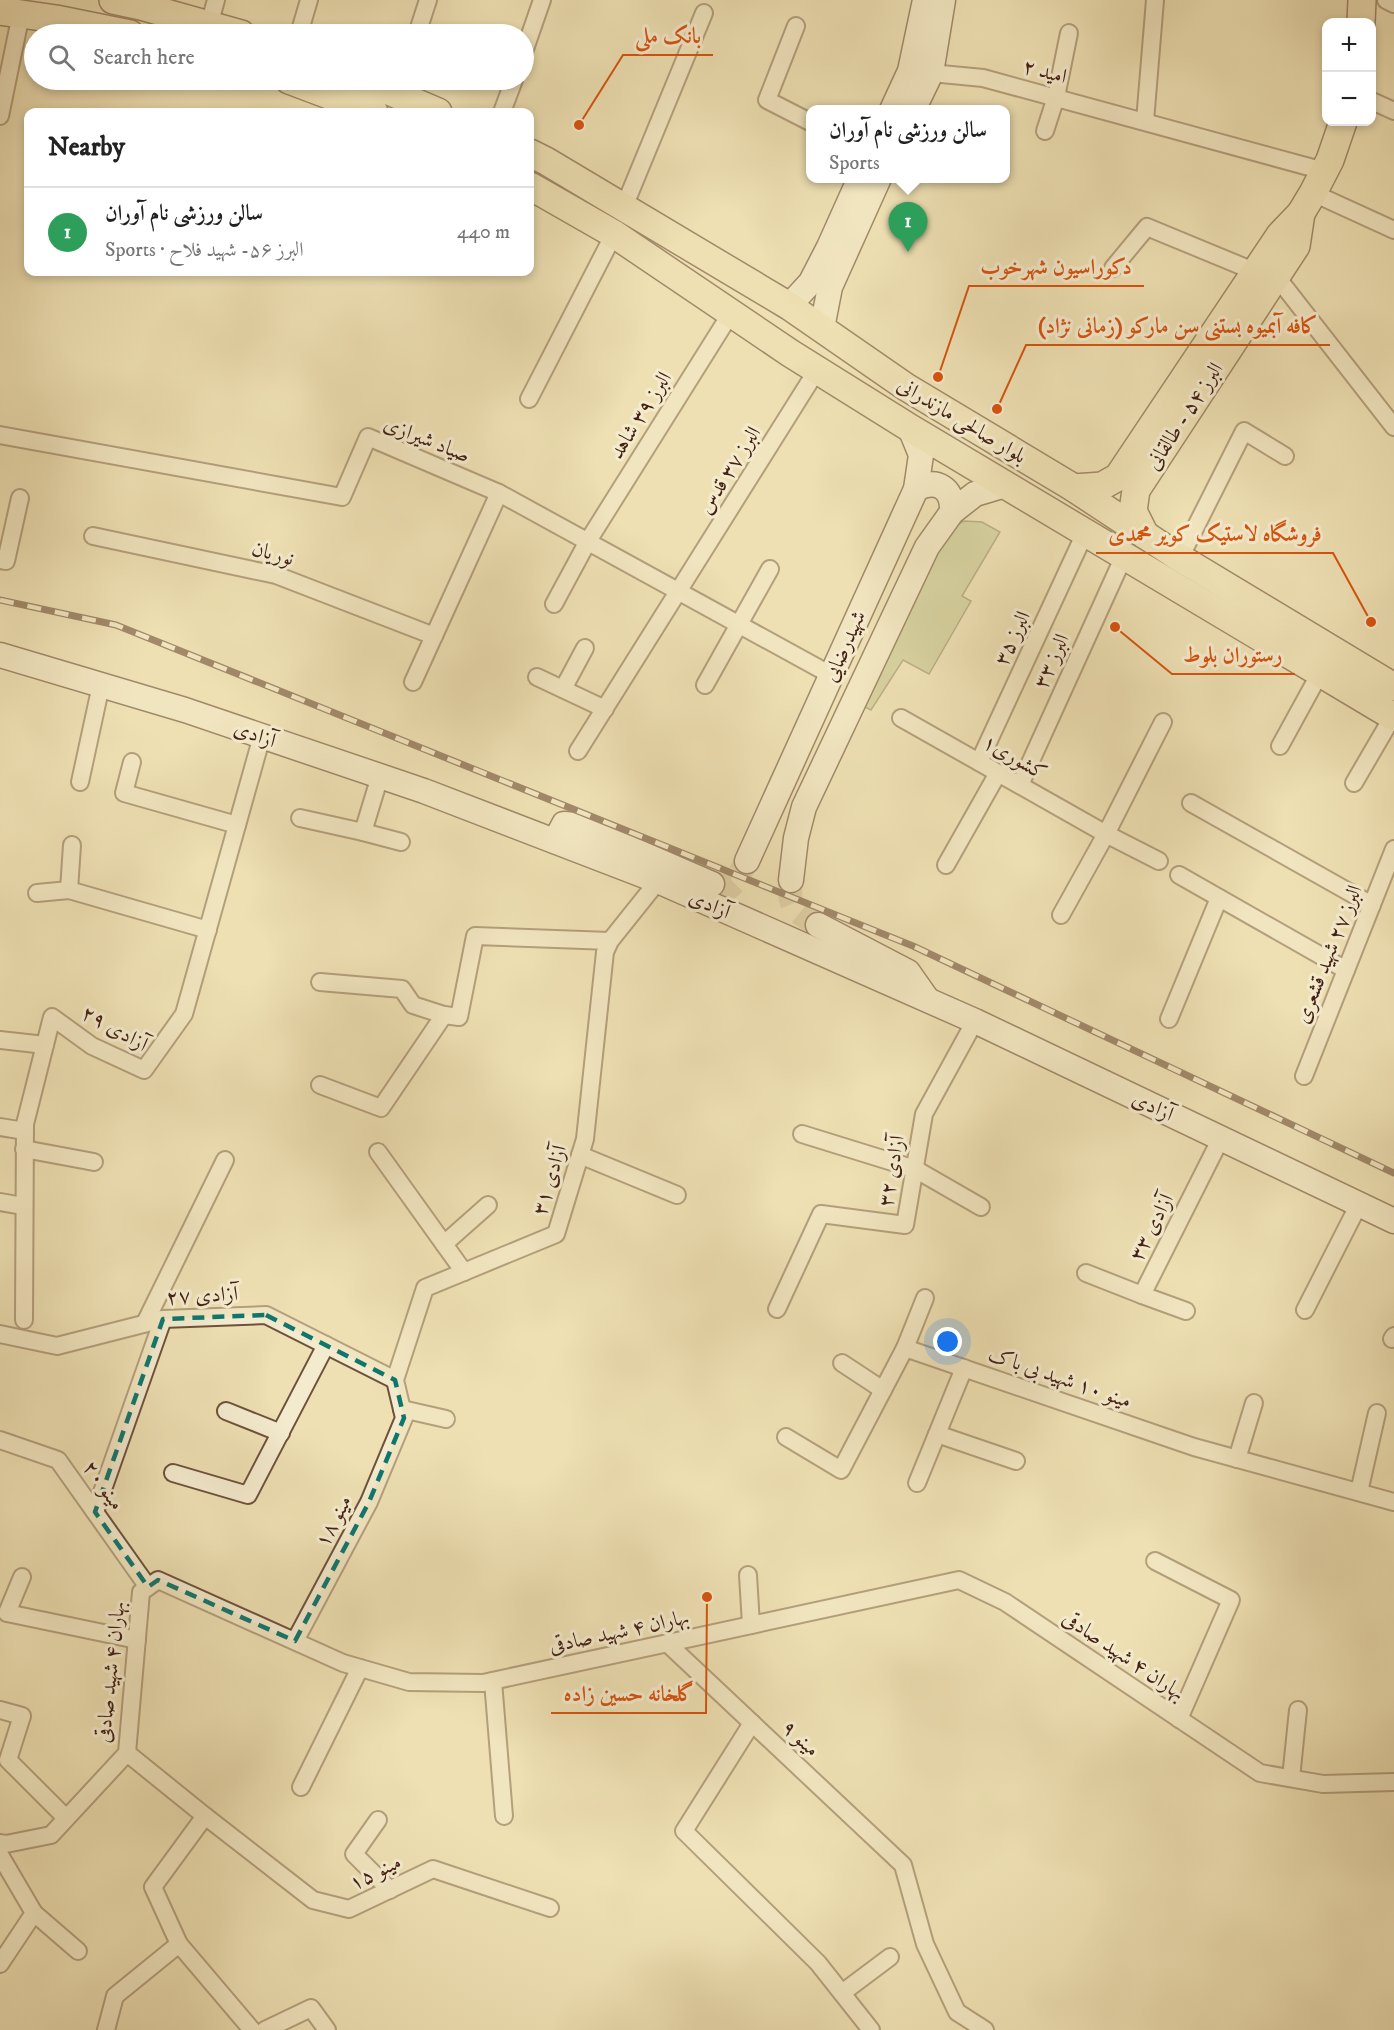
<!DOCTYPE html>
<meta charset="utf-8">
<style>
:root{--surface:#fff;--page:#f2f2f2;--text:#222;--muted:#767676;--line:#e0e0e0;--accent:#8f2418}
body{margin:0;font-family:"IM FELL DW Pica",Amiri,serif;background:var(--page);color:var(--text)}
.controls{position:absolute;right:18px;top:18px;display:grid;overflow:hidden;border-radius:12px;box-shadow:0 3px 9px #0003}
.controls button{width:54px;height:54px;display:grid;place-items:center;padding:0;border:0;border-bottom:2px solid var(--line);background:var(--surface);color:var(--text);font:30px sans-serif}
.you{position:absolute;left:948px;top:1342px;width:21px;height:21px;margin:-15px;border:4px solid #fff;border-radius:50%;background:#1a73e8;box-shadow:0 0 0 9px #1a73e833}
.badge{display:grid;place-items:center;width:39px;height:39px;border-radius:50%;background:var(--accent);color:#fff;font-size:20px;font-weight:700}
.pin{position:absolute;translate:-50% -50px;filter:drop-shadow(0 2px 3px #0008)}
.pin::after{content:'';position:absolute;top:32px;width:21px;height:18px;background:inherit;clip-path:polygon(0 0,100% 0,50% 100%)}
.popup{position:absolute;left:806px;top:105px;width:204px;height:78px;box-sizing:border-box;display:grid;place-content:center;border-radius:12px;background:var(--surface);filter:drop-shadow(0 2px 4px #0005);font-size:20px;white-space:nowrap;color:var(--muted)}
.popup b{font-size:22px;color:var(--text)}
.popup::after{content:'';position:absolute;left:50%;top:100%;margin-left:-12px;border:12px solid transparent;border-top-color:var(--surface)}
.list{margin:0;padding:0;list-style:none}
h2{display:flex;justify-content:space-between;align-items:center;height:78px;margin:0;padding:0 24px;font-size:26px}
h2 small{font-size:20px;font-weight:400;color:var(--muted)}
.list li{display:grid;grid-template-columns:39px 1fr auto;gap:18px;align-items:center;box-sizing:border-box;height:90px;padding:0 24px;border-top:2px solid var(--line)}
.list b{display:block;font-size:22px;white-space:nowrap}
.list p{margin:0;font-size:20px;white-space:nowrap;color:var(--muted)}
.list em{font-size:20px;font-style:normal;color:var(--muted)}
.icon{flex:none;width:33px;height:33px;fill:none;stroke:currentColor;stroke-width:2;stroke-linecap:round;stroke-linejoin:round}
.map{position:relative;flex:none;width:1394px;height:2030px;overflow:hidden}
.search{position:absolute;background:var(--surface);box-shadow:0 3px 9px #0003;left:24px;top:24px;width:510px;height:66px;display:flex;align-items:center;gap:15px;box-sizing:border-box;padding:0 21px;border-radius:33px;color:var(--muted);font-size:22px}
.panel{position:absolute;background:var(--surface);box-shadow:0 3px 9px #0003;left:24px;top:108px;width:510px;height:168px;border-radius:12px}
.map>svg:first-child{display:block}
.green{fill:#bac28b;stroke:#7f724f;stroke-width:1.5}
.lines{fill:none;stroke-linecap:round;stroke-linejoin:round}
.secondary-tunnel{stroke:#ccba93;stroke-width:24;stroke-dasharray:24 12;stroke-linecap:butt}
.street-casing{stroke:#6e513b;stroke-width:20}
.secondary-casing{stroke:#442113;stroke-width:27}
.primary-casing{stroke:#442113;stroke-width:30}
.street{stroke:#f4ebce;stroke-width:16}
.secondary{stroke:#f4ebce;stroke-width:24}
.primary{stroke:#eee0b3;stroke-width:27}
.rail-casing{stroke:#442113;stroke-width:7}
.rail{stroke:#f4ebce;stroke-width:4.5;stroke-dasharray:14;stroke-linecap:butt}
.marked{fill:none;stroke:#0f766e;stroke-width:4.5;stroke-dasharray:12 8;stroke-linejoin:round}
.labels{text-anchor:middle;stroke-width:6;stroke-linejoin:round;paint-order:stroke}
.street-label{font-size:21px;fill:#442113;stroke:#f4ebce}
.leader{fill:none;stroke:#d8530d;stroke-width:2}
.callout-dot{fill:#d8530d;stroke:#f4ebce;stroke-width:2}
.callout-label{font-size:22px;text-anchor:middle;font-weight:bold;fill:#d8530d;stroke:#f4ebce;stroke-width:6;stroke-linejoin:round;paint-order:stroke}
</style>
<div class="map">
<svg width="1394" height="2030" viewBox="0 0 1394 2030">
<rect width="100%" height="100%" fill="#eee0b3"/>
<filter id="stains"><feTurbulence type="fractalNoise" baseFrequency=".00333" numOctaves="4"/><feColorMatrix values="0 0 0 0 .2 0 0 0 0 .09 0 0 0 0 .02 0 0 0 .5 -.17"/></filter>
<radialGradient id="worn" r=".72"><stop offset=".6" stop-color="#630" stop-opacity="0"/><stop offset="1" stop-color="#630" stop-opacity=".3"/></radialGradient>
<polygon class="green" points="964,521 982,522 1000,532 962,596 971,601 929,674 903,660 871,710 865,707 946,531"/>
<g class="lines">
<g class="secondary-tunnel">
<path d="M791,880c-4,29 5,31 27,45"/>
<polyline points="712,884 730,887 735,882 747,861"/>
</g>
<g class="street-casing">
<g id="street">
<polyline points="1386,0 1394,4"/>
<polyline points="209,25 216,0"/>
<polyline points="796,26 767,100 810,122"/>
<polyline points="299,34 309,0"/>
<polyline points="417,34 428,0"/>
<polyline points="524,52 542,0"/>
<polyline points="931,73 983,78 1324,171"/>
<polyline points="1372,101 1394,111"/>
<polyline points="502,112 514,80"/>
<polyline points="0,116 21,14"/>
<polyline points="1145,121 1155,0"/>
<polyline points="1045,131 1056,97 1069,33"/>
<polyline points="1313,193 1394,230"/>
<polyline points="624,207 704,13"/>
<polyline points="1113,268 1147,227 1256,272"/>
<polyline points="1276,276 1394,427"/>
<polyline points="529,399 614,234"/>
<polyline points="0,435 342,497 368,437 499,493 831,675"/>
<polyline points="93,536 276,575 434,636"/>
<polyline points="1180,558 1244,431 1285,456"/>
<polyline points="0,560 6,561 20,498"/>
<polyline points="554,604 588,541 731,313"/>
<polyline points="537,677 605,709"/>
<polyline points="413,682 499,493"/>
<polyline points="705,685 770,569"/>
<polyline points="563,689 585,648"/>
<polyline points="901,718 1106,834 1159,861"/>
<polyline points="1280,746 1320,673"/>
<polyline points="578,751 817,370"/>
<polyline points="132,762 124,793 237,825"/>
<polyline points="979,762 1085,533"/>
<polyline points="80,782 101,685"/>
<polyline points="1354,783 1393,716"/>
<polyline points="1020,785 1124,556"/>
<polyline points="1191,803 1372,905"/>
<polyline points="300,818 363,832 380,776"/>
<polyline points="363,832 401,842"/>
<polyline points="72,845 69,890 208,930"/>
<polyline points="946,865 998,773"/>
<polyline points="1179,875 1346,970"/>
<polyline points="37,893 69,890"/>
<polyline points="1061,915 1106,834 1163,722"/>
<polyline points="320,982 402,989 413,1005 444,1015 459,1017 475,936 610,941"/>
<polyline points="1169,1019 1219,898"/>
<polyline points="0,1040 45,1045"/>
<polyline points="1304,1076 1394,849"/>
<polyline points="320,1085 381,1108 444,1015"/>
<polyline points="0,1127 25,1131"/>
<polyline points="802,1134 915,1169 981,1207"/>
<polyline points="24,1149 94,1162"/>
<polyline points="378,1152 464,1272"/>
<polyline points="580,1155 677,1195"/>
<polyline points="0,1202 23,1206"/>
<polyline points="444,1244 488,1205"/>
<polyline points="1086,1273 1142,1295"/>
<polyline points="777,1309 821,1214 905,1225 924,1114 975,1021"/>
<polyline points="1305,1310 1359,1204"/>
<polyline points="1186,1311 1142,1295 1221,1138"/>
<polyline points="24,1320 25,1124 52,1017 92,1046 144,1070 184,1014 262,736"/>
<polyline points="145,1323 225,1160"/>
<polyline points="0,1334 57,1346 163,1319 266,1315 395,1380"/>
<polyline points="1392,1339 1394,1336"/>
<polyline points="905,1348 925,1298"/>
<polyline points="842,1363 883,1390"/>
<polyline points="402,1409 446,1419"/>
<polyline points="226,1411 281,1433"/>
<polyline points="937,1434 1016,1461"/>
<polyline points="786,1437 841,1470 905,1348 1194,1447 1394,1502"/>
<polyline points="0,1440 58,1460 148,1587"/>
<polyline points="1237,1459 1254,1403"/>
<polyline points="173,1473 248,1495 326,1345"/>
<polyline points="917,1483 964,1368"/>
<polyline points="1359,1492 1377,1413"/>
<polyline points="95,1512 163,1319"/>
<polyline points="1155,1561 1231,1600 1179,1719"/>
<polyline points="748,1575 751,1625"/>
<polyline points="22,1577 7,1613 137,1640"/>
<polyline points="295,1641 369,1502 404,1418 395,1380 425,1288 556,1234 585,1139 605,952 610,941 658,881"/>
<polyline points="667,1643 903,1865 925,1944 957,2012 985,2030"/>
<polyline points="493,1681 504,1816"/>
<polyline points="0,1710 22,1716 8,1760 66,1818"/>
<polyline points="752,1723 684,1831 818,1963 871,2030"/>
<polyline points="127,1753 205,1816 153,1887 179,1944 252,2030"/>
<polyline points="1291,1778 1298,1710"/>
<polyline points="301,1787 360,1668"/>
<polyline points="205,1816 313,1900 349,1909 433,1869 550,1908"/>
<polyline points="378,1820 354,1854 390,1890"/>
<polyline points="0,1843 6,1844 51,1835 127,1753 141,1592 158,1580 343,1663 409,1682 483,1683 959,1580 1005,1602 1260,1773 1323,1784 1394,1782"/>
<polyline points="0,1855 34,1913 0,1964"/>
<polyline points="34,1913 78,1951"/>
<polyline points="842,1993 890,1957"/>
<polyline points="106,2030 115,1996 179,1944"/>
<polyline points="265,2030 311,2008 327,2030"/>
</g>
</g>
<g class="secondary-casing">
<g id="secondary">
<polyline points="892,110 910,71 925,0"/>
<polyline points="913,110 931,73 943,0"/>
<polyline points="789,306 811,282 829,247 860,178"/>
<polyline points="822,328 830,287 879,178"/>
<path d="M916,489c21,-11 37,-1 36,23"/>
<polyline points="0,655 185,710 424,791 658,881 975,1021 1394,1221"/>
<polyline points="555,841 564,824 576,825 712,884"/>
<polyline points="747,861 916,489 921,455 910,428"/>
<polyline points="791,880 796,838 804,807 927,547 952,512 975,494 1005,485"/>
<polyline points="818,925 908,972 927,999"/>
</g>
</g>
<g class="primary-casing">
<g id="primary">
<polyline points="113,0 141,6 241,34"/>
<polyline points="0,11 56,19 130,34"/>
<polyline points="1361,22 1362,0"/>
<polyline points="289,80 374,112"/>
<polyline points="363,80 438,112"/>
<polyline points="530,153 546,161 789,306 906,387 1074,488 1180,558 1394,687"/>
<polyline points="530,186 614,234 790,353 910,428 1394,717"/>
<polyline points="1074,488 1102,486 1118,477 1280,235 1301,213 1313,193 1330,160 1343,122"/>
<polyline points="1145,535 1133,511 1136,490 1296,246 1301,213"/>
</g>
</g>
<use href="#street" class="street"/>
<use href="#secondary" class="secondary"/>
<use href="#primary" class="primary"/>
<g class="rail-casing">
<polyline id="rail" points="0,600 116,625 913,946 1394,1173"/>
</g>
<use href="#rail" class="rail"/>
</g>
<path d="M0 0H1394V2030H0ZM266,1315l129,65 9,38 -35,84 -74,139 -137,-61 -10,7 -53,-75 68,-193z" fill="#eee0b3" fill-opacity=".55" fill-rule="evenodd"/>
<path class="marked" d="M266,1315l129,65 9,38 -35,84 -74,139 -137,-61 -10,7 -53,-75 68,-193z"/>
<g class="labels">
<g class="street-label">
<text transform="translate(1045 71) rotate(15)" y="7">امید ۲</text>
<text transform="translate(640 415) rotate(-58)" y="7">البرز ۳۹ شاهد</text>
<text transform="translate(1184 416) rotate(-57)" y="7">البرز ۵۴ - طالقانی</text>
<text transform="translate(962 420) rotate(31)" y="7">بلوار صالحی مازندرانی</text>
<text transform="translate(427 439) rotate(22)" y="7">صیاد شیرازی</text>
<text transform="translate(729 470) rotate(-58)" y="7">البرز ۳۷ قدس</text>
<text transform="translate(273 553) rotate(15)" y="7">نوریان</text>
<text transform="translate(1012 638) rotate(-65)" y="7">البرز ۳۵</text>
<text transform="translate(844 646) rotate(-66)" y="7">شهیدرضایی</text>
<text transform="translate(1051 661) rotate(-66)" y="7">البرز ۳۳</text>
<text transform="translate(255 734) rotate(19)" y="7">آزادی</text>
<text transform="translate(1015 757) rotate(30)" y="7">کشوری۱</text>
<text transform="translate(710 904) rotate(24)" y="7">آزادی</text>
<text transform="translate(1328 954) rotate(-68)" y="7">البرز ۲۷ شهید قشعری</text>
<text transform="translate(115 1028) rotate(29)" y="7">آزادی ۲۹</text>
<text transform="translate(1153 1106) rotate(25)" y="7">آزادی</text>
<text transform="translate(891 1171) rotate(-80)" y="7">آزادی ۳۲</text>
<text transform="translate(549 1180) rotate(-73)" y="7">آزادی ۳۱</text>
<text transform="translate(1151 1227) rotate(-63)" y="7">آزادی ۳۳</text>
<text transform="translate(202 1295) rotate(-3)" y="7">آزادی ۲۷</text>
<text transform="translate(1060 1377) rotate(19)" y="7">مینو ۱۰ شهید بی باک</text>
<text transform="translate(104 1485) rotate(55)" y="7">مینو ۲۰</text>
<text transform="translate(333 1521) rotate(-63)" y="7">مینو ۱۸</text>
<text transform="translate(619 1631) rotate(-12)" y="7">بهاران ۴ شهید صادقی</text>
<text transform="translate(1124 1655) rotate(34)" y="7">بهاران ۴ شهید صادقی</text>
<text transform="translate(110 1672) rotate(-84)" y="7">بهاران ۴ شهید صادقی</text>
<text transform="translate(801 1738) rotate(43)" y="7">مینو ۹</text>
<text transform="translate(375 1872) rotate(-26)" y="7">مینو ۱۵</text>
</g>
</g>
<path class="leader" d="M579 125L623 55H713M938 377L969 286H1144M997 409L1026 345H1330M1371 622L1333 553H1096M1115 627L1172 674H1295M707 1597L706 1713H551"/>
<g class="callout-dot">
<circle cx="579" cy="125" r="6"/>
<circle cx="938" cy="377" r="6"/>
<circle cx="997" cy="409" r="6"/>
<circle cx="1371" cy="622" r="6"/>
<circle cx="1115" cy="627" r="6"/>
<circle cx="707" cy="1597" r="6"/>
</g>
<g class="callout-label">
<text x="668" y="43">بانک ملی</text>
<text x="1056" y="274">دکوراسیون شهرخوب</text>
<text x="1178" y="333">کافه آبمیوه بستنی سن مارکو (زمانی نژاد)</text>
<text x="1215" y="541">فروشگاه لاستیک کویر محمدی</text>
<text x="1233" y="662">رستوران بلوط</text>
<text x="629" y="1701">گلخانه حسین زاده</text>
</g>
<rect width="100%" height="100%" filter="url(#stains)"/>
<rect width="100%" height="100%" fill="url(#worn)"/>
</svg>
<div class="controls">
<button>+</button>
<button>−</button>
</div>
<div class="you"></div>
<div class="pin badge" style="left:908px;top:252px;background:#2e9e5b">1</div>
<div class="popup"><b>سالن ورزشی نام آوران</b>Sports</div>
<div class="search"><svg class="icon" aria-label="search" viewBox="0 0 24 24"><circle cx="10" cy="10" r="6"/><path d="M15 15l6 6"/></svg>Search here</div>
<section class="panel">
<h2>Nearby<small></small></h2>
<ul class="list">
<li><span class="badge" style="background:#2e9e5b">1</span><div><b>سالن ورزشی نام آوران</b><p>Sports · البرز ۵۶- شهید فلاح</p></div><em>440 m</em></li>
</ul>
</section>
</div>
